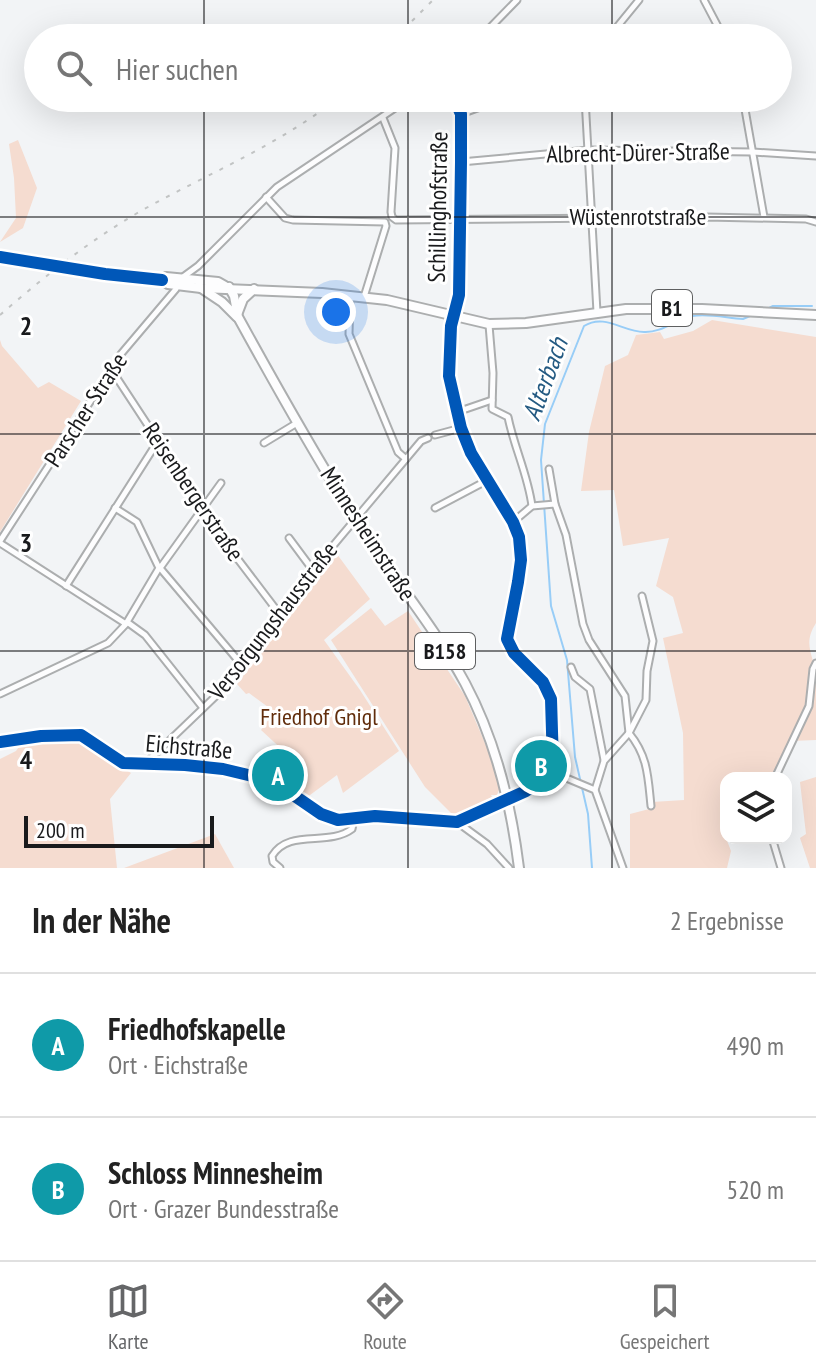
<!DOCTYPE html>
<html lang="de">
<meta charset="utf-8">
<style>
:root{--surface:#fff;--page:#f2f2f2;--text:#222;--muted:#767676;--line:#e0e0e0;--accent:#656668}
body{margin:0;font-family:"PT Sans Narrow",sans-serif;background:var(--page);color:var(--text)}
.controls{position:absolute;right:24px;bottom:24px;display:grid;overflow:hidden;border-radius:16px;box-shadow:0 8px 32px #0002}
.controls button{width:72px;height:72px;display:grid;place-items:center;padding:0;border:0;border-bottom:2px solid var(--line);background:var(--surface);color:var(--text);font:40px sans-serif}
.scale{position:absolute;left:24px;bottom:20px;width:190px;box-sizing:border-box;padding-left:8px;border:4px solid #191a1c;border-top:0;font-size:22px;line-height:28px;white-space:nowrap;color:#191a1c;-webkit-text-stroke:6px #fff;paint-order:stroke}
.you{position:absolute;left:336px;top:312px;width:28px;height:28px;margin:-20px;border:6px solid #fff;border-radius:50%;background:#1a73e8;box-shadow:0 0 0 12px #1a73e833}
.badge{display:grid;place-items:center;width:52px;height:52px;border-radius:50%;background:var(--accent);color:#fff;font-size:26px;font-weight:700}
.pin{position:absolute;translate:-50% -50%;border:4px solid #fff;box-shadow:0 2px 8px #0006}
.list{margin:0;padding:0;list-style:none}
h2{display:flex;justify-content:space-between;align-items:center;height:104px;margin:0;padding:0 32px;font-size:34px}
h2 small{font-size:26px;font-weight:400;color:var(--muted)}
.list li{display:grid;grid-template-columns:52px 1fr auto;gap:24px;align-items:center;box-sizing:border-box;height:144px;padding:0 32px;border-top:2px solid var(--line)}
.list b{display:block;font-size:30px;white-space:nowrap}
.list p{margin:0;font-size:26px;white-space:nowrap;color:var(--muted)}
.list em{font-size:26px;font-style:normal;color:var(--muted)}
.icon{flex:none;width:44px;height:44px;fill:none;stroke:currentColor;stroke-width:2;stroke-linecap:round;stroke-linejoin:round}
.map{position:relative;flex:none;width:816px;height:868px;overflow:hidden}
.search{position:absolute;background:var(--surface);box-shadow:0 8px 32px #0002;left:24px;right:24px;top:24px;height:88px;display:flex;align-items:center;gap:20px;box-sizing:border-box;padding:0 28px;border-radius:44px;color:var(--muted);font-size:30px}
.sheet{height:392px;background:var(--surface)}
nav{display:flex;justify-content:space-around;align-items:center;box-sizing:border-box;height:112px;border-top:2px solid var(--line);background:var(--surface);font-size:22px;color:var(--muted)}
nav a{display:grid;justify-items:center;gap:4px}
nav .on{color:var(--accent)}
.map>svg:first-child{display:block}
.green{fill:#f5dcd0}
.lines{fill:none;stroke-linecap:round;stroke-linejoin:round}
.stream{stroke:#98cdf7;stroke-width:2}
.street-casing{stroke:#acaeaf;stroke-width:9}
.primary-casing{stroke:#acaeaf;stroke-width:12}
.street{stroke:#fdfdfe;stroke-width:5}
.primary{stroke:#fdfdfe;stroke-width:8}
.rail{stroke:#c2c4c4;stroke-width:2;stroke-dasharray:4 8;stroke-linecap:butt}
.primary-bridge-casing{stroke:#acaeaf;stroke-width:12;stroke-linecap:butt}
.primary-bridge{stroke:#fdfdfe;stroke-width:8}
.cycleway-casing{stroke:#fff;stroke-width:17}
.cycleway{stroke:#0057b8;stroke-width:12}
.grid{fill:none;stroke:#191a1c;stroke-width:2;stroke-opacity:0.55}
.labels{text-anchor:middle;stroke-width:6;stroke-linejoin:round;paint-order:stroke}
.shield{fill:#fff;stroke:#5e5f60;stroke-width:2}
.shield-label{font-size:22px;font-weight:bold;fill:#191a1c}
.street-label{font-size:24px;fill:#191a1c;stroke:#fff}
.park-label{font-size:24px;fill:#612d0c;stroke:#fff}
.water-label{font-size:26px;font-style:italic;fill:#245a82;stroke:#fff}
.grid-label{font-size:26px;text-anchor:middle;font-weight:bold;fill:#191a1c;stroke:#fff;stroke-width:6;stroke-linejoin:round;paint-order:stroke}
</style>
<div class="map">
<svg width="816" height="868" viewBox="0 0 816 868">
<rect width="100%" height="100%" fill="#f2f4f6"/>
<g class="green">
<polygon points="18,140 37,188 23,228 0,242 16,218 14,178 9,144"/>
<path d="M712,320l104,17v286c-14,22 -2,31 0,54 0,20 0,42 0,63l-25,1 -18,37h-47v60l5,13 -4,17h-97v-54l23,-6 -1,-6 32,-2 -1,-67 -20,-95 20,-5 -10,-36 -17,-11 13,-48 -46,8 -9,-56 -33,1 8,-59 16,-66 23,-11 8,-20 24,-3 4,7 29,-8z"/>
<polygon points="0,340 2,346 38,388 49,382 81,401 0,532"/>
<polygon points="334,550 370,599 324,640 360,690 399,751 343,793 337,775 306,798 284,778 276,777 273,773 287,754 261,730 269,719 263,714 268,707 249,693 246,694 237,684 332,559 328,555"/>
<polygon points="371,608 385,626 408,611 465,696 490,755 500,787 497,795 491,795 492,797 467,813 453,815 425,787 331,640"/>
<polygon points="77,739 131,773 110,799 117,868 0,868 0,759 16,751 21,744"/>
<polygon points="816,777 816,868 810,868 800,838 806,834 800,782"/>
<polygon points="215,834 234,868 124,868"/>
</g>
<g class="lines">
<g class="stream">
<polyline points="767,309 773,306 812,306"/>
<path d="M592,868l-4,-54 -13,-57 -8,-97 -16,-54 -10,-146 4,-36 39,-98c21,-13 39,6 60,6 18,1 32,-13 48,-16 16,-3 35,2 51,3l7,-3"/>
</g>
<g class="street-casing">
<g id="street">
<polyline points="704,0 724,38"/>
<polyline points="480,38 517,0"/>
<polyline points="608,38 639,0"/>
<polyline points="585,98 597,312"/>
<polyline points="743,98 764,217"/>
<polyline points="461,114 505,98"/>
<polyline points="383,118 395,148 391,212 392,217 396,220 706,217 806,219 816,222"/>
<polyline points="461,162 589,150 753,152 816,156"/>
<polyline points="266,197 285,218 293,220 385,222 386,226 364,297"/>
<polyline points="183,277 198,266 277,187 410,98"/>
<polyline points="350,296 349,334 398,452 406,459"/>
<path d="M489,325l4,48 -1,36 16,8c6,30 20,58 24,89"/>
<polyline points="111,369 221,537 278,612"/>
<polyline points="457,412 492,400"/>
<polyline points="435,435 461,428"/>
<polyline points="264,443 297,423"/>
<polyline points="549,469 555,504 566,535 583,624 589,640 625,696 629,733"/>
<polyline points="221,483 160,568 241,664"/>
<polyline points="115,508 137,522 159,568 127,622 145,635 203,708"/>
<polyline points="435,508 486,481"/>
<polyline points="513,522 532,506 555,504"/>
<polyline points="289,538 312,569"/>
<polyline points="0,541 121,354 176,289 176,285"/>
<polyline points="0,543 126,624 108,643 0,694"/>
<polyline points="66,586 158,441"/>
<polyline points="571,667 575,677 590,689 604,760"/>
<path d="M629,733c19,23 19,44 22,73"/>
<polyline points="0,742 41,736 81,735 123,763 185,765 223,769 273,781 321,814 338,820 375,816 457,822 526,791 550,776 553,764 551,699 543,682 514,653 507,639 518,582 521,560 519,537 513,522 471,453 461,428 449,376 451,326 459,295 461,162 461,114 454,98"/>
<polyline points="146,763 220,692 290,597 421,441 428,438"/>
<polyline points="552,772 595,790 623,868"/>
<polyline points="775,778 809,706 813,669 816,663"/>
<polyline points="595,790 604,761 629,733 646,700 647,671 653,641 642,596"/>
<polyline points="457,822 487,844 509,868"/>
<polyline points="772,838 781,868"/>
<path d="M280,868l-7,-6 -1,-6c17,-28 56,-9 80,-27l2,-10"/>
</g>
</g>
<g class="primary-casing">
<g id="primary">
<polyline points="73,268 162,280 166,277 218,282 225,286"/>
<polyline points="162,280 168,284 201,288 322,293 387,300 489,324 526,323 626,309 702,309 816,315"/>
<path d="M229,287l5,9 4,21c39,71 79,142 122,210 34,52 75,101 105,156 31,58 46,120 54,185"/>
<polyline points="201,288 222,302 237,317"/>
<polyline points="238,312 243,299 254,289"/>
</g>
</g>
<use href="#street" class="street"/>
<use href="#primary" class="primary"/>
<g class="rail">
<polyline points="395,38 433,0"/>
<path d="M0,315c46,-40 94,-78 148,-108 64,-35 132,-63 190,-109"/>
</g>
<g class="primary-bridge-casing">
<polyline id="primary-bridge" points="0,257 73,268"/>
</g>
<use href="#primary-bridge" class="primary-bridge"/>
<g class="cycleway-casing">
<g id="cycleway">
<polyline points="0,257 105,274 162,280"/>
<polyline points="0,742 41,736 81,735 123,763 185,765 223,769 273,781 321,814 338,820 375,816 457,822 526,791 550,776 553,764 551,699 543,682 514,653 507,639 518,582 521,560 519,537 513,522 471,453 461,428 449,376 451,326 459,295 461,162 461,114 454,98"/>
</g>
</g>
<use href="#cycleway" class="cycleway"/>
</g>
<path class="grid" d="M204,0v38M408,0v38M612,0v38M204,98v770M408,98v770M612,98v770M0,217h816M0,434h816M0,651h816"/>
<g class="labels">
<g class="shield">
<rect x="652" y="290" width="40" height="36" rx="6"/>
<rect x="415" y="633" width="60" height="36" rx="6"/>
</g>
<g class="shield-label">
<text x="672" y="316">B1</text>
<text x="445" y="659">B158</text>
</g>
<g class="street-label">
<text transform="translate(638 153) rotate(-1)" y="8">Albrecht-Dürer-Straße</text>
<text transform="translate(438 207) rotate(-89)" y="8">Schillinghofstraße</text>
<text x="638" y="225">Wüstenrotstraße</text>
<text transform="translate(86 410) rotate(-57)" y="8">Parscher Straße</text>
<text transform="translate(193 492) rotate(56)" y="8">Reisenbergerstraße</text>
<text transform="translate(368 534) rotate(57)" y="8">Minnesheimstraße</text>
<text transform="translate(273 621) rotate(-52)" y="8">Versorgungshausstraße</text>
<text transform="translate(189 747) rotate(5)" y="8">Eichstraße</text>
</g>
<g class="park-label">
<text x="319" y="725">Friedhof Gnigl</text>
</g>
<g class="water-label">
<text transform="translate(545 379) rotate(-70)" y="9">Alterbach</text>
</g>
</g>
<g class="grid-label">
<text x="26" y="335">2</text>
<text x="26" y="552">3</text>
<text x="26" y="769">4</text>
</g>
</svg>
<div class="controls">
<button><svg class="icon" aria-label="layers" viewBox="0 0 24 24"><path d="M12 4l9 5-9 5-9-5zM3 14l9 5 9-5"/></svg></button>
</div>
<div class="scale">200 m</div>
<div class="you"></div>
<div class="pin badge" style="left:278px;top:775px;background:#0f9aa8">A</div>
<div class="pin badge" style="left:541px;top:766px;background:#0f9aa8">B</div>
<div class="search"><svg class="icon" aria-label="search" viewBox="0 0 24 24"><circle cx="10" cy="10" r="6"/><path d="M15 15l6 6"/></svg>Hier suchen</div>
</div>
<section class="sheet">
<h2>In der Nähe<small>2 Ergebnisse</small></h2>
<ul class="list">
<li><span class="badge" style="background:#0f9aa8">A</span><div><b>Friedhofskapelle</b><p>Ort · Eichstraße</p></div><em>490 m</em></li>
<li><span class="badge" style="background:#0f9aa8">B</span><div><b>Schloss Minnesheim</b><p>Ort · Grazer Bundesstraße</p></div><em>520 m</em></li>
</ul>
</section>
<nav>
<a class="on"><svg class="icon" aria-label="map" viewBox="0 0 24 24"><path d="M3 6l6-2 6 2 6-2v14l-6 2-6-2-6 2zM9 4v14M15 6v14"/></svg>Karte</a>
<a><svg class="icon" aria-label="directions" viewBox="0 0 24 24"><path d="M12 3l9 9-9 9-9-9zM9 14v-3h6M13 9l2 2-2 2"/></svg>Route</a>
<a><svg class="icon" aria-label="saved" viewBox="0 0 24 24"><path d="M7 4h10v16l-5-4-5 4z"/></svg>Gespeichert</a>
</nav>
